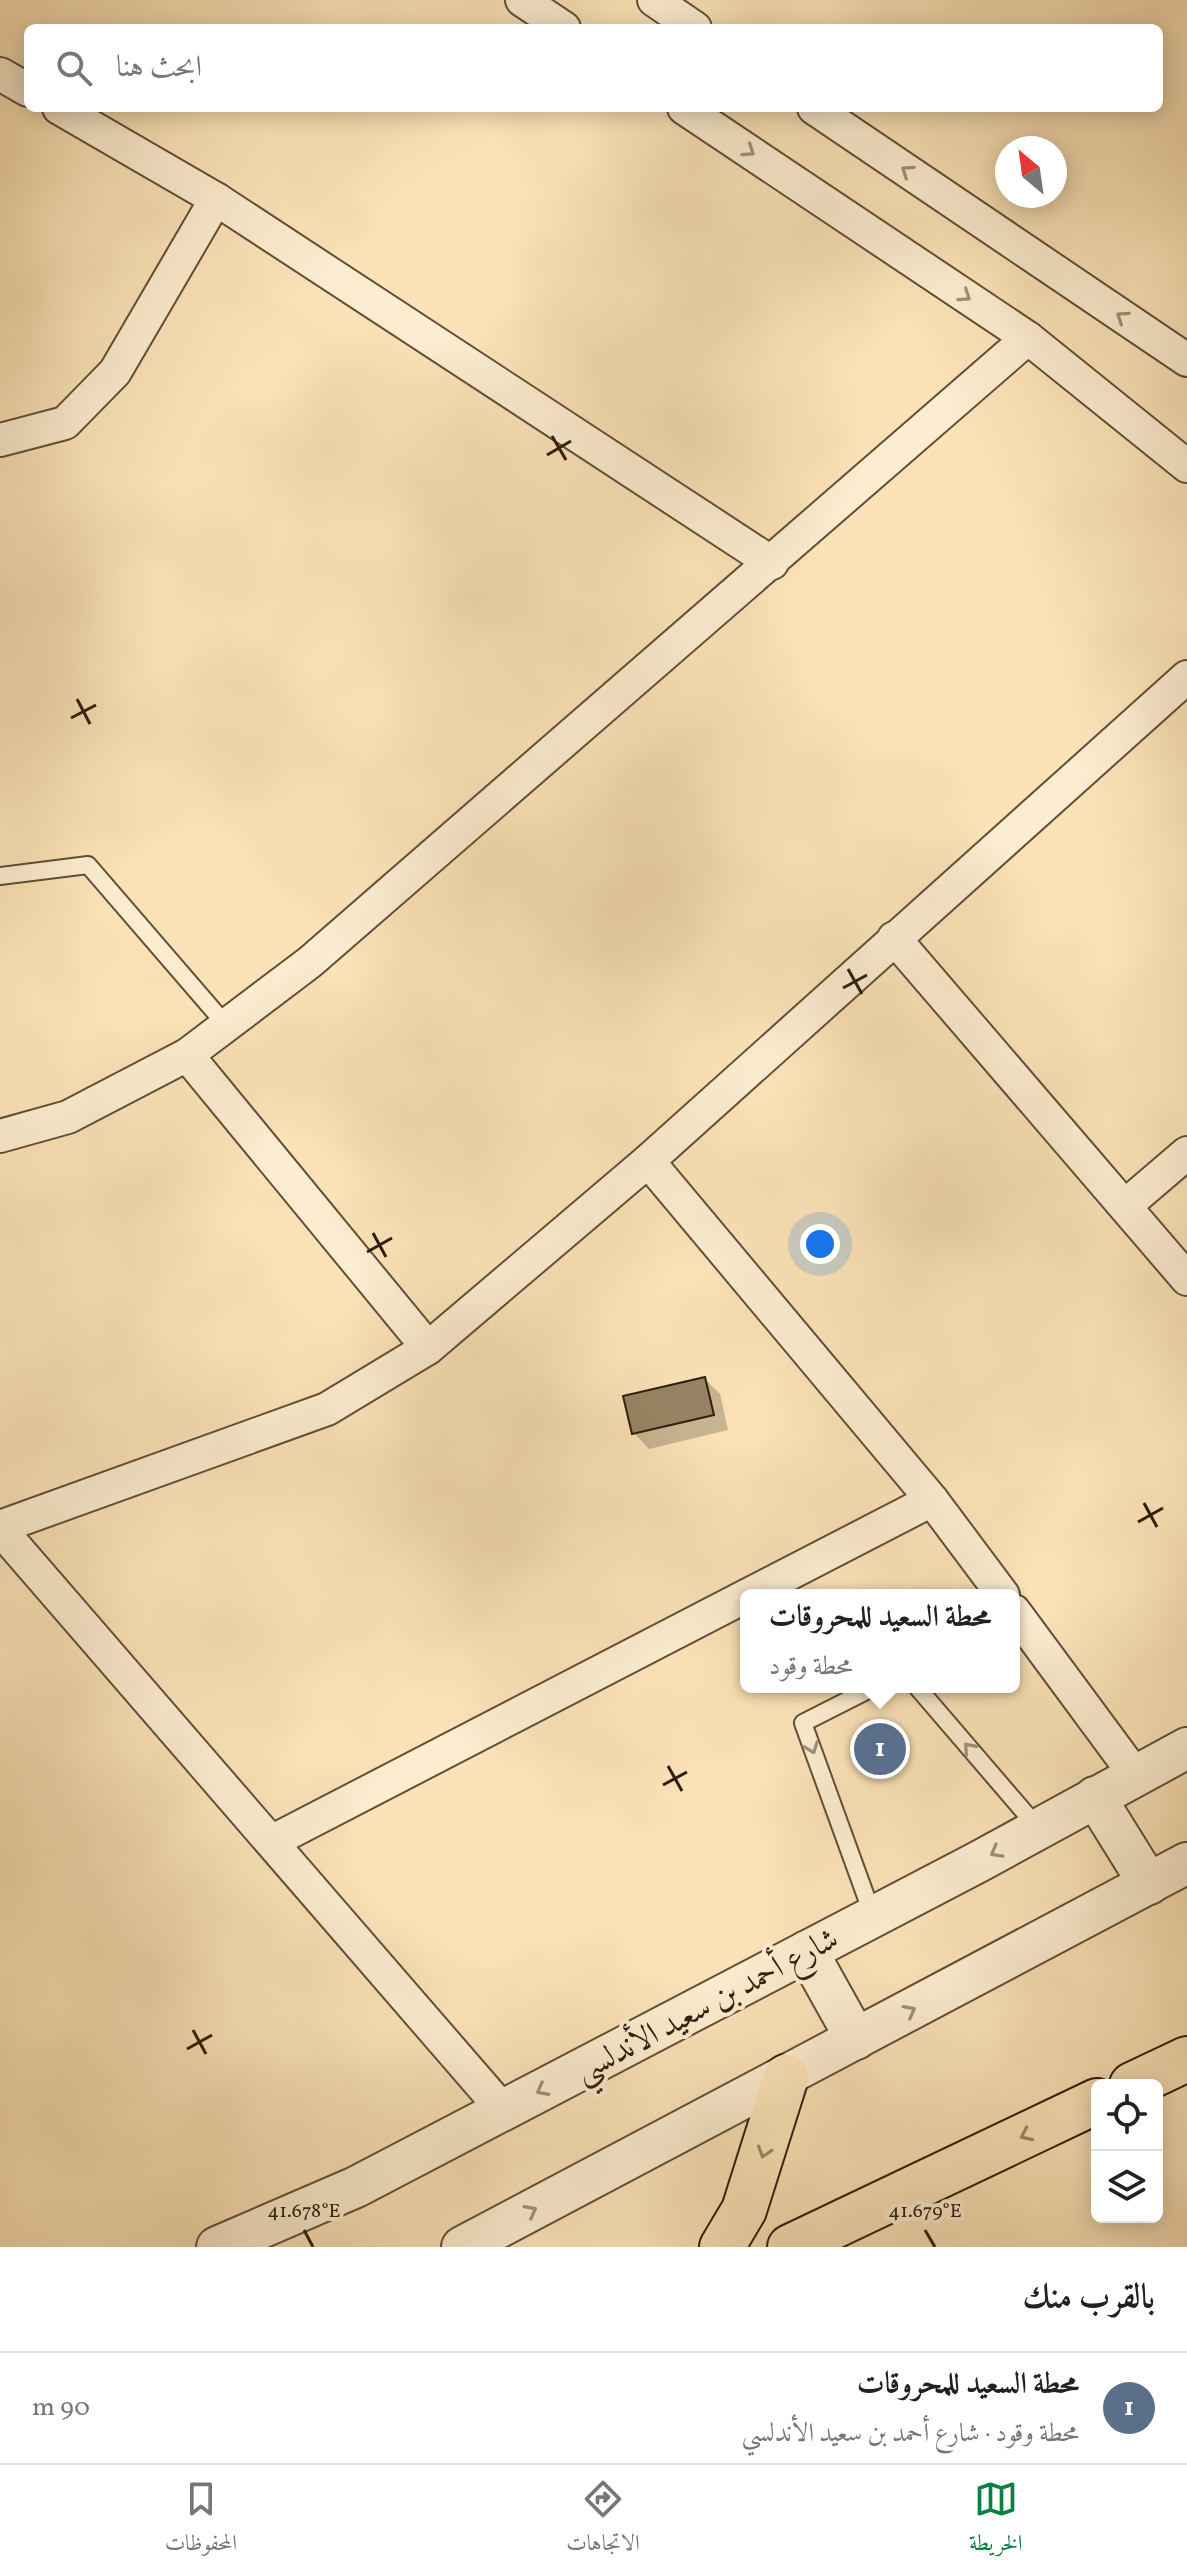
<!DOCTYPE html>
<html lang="ar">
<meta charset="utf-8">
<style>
:root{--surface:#fff;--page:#f2f2f2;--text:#222;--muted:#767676;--line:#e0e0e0;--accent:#0b8043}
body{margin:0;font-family:Vollkorn,Amiri,serif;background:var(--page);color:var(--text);direction:rtl}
.controls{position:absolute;right:24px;bottom:24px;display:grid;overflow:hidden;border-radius:12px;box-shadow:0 4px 20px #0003}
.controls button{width:72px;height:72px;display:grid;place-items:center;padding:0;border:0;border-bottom:2px solid var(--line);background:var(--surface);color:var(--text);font:40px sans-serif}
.compass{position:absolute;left:995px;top:136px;width:72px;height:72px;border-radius:50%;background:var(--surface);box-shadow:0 4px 20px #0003;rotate:331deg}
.you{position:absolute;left:820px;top:1244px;width:28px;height:28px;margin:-20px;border:6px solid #fff;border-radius:50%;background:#1a73e8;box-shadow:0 0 0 12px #1a73e833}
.badge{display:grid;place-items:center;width:52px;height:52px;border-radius:50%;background:var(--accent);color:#fff;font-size:26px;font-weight:700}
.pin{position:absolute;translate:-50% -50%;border:4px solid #fff;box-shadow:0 2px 8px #0006}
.popup{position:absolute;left:740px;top:1589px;width:280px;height:104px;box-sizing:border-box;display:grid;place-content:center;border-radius:12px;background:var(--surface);filter:drop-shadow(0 2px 6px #0005);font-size:26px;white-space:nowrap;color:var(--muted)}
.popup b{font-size:30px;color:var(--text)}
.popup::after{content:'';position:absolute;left:50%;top:100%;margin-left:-16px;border:16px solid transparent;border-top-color:var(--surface)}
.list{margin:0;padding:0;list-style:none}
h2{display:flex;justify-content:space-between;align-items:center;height:104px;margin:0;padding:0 32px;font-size:34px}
h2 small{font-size:26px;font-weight:400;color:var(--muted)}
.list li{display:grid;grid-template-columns:52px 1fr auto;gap:24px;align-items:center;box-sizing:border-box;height:112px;padding:0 32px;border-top:2px solid var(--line)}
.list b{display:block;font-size:30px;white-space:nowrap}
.list p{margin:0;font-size:26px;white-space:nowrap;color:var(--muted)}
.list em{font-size:26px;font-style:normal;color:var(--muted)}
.icon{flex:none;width:44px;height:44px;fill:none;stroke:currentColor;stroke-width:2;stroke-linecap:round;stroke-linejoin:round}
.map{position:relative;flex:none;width:1187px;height:2247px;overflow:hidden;direction:ltr}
.search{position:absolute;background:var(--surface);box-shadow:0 4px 20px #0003;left:24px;right:24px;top:24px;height:88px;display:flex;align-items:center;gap:20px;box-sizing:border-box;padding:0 28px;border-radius:12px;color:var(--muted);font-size:30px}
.sheet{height:216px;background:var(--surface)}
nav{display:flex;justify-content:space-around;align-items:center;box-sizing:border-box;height:112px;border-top:2px solid var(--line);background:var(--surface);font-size:22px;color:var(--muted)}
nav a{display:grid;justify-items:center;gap:4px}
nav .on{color:var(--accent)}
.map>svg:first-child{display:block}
.shadow{fill:#0003}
.building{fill:#988465;stroke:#2c1e0d;stroke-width:2}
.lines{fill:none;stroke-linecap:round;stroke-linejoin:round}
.service-casing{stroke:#604f38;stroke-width:20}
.minor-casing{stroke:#604f38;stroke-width:36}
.tertiary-casing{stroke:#604f38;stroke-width:44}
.primary-casing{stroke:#2c1e0d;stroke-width:48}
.service{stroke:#fcedd0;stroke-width:16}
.minor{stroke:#fcedd0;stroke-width:32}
.tertiary{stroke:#fcedd0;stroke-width:40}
.primary{stroke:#fbe3b7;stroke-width:44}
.oneway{stroke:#9e9078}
.oneway2{stroke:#9e8a6a}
.ticks{fill:none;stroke:#2c1e0d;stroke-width:3}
.labels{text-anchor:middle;stroke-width:8;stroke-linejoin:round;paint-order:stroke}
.street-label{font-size:32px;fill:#2c1e0d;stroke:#fcedd0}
.ticks-label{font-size:20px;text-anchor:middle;fill:#2c1e0d;stroke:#fcedd0;stroke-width:8;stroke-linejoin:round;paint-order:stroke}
</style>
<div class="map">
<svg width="1187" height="2247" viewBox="0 0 1187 2247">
<rect width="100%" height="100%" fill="#fbe3b7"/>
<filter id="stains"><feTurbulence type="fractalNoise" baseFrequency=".0025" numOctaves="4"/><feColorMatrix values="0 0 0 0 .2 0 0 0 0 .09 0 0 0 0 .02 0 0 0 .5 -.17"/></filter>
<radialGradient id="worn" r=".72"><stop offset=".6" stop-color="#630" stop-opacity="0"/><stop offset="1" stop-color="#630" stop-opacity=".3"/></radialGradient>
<polygon class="shadow" points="705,1379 720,1394 728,1430 649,1449 634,1433"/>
<polygon class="building" points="705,1377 714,1415 632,1434 623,1396"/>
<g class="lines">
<g class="service-casing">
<g id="service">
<polyline points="0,876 88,865 226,1025"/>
<polyline points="917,1687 1038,1828"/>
<polyline points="873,1916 803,1723 874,1687"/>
</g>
</g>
<g class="minor-casing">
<g id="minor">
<polyline points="522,0 564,28"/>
<polyline points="654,0 695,28"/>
<polyline points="0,74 28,90"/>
<polyline points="59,108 216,199 772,563"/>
<polyline points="684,108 1028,338 1187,466"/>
<polyline points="814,108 1187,360"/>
<polyline points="0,440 65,423 115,372 216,199"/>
<polyline points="894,938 1187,1279"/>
<polyline points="187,1055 428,1348"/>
<polyline points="0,1136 68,1117 187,1055 310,962 1028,338"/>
<polyline points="648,1161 932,1500 1003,1595"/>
<polyline points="1125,1206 1187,1153"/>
<polyline points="0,1527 327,1409 428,1348 648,1161 1187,677"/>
<polyline points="0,1529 503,2110"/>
<polyline points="748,1595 932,1500"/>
<polyline points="1014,1611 1136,1776"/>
<polyline points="273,1841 746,1596"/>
</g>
</g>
<g class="tertiary-casing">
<g id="tertiary">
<polyline points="1095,1797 1149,1884"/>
<polyline points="807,1951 856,2039"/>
<polyline points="217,2247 356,2187 978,1862 1187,1748"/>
<polyline points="462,2247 1187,1863"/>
</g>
</g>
<g class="primary-casing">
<g id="primary">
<polyline points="1132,2085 1187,2059"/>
<polyline points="722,2247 744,2210 786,2077"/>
<polyline points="790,2247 1097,2101"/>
</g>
</g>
<use href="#service" class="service"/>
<use href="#minor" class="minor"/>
<use href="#tertiary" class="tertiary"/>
<use href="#primary" class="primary"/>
</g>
<defs><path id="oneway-chevron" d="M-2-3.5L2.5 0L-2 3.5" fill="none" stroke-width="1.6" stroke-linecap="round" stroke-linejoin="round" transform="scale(2)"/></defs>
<g class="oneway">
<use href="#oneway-chevron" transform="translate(749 151) rotate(34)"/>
<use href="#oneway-chevron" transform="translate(907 171) rotate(-146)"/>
<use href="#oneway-chevron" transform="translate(965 296) rotate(34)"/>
<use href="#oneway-chevron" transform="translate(1122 317) rotate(-146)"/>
<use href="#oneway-chevron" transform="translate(812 1748) rotate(70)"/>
<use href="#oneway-chevron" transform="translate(969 1748) rotate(-131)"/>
<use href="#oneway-chevron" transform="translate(996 1852) rotate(151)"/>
<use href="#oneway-chevron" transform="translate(910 2011) rotate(-28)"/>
<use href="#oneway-chevron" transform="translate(542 2090) rotate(152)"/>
<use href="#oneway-chevron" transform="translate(531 2211) rotate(-28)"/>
</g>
<g class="oneway2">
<use href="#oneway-chevron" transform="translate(1026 2135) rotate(155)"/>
<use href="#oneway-chevron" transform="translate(764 2152) rotate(108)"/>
</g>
<path class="ticks" d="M552,436l14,24M547,455l24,-14M77,699l13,25M71,718l25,-13M848,969l14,25M843,988l24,-13M373,1233l13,24M367,1252l25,-14M1144,1503l13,24M1138,1522l25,-14M668,1766l14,25M663,1785l24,-13M193,2030l13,24M187,2049l25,-14M304,2230l9,17M925,2230l10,17"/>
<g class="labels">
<g class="street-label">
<text transform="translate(706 2004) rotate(-28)" y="11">شارع أحمد بن سعيد الأندلسي</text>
</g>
</g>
<g class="ticks-label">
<text x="304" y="2217">41.678°E</text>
<text x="925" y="2217">41.679°E</text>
</g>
<rect width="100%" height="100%" filter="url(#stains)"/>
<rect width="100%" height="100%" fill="url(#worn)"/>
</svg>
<div class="controls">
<button><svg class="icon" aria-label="locate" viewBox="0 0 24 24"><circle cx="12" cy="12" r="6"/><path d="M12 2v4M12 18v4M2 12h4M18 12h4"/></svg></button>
<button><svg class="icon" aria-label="layers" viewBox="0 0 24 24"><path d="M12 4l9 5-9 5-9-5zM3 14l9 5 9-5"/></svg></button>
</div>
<svg class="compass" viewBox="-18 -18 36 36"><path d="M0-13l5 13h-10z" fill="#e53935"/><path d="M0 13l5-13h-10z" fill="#767676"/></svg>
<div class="you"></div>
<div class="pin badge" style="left:880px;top:1749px;background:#5c6f8a">1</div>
<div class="popup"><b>محطة السعيد للمحروقات</b>محطة وقود</div>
<div class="search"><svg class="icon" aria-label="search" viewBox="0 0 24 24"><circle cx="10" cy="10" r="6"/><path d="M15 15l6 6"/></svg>ابحث هنا</div>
</div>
<section class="sheet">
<h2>بالقرب منك<small></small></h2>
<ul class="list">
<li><span class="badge" style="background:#5c6f8a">1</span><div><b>محطة السعيد للمحروقات</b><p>محطة وقود · شارع أحمد بن سعيد الأندلسي</p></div><em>90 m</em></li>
</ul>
</section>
<nav>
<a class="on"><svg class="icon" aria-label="map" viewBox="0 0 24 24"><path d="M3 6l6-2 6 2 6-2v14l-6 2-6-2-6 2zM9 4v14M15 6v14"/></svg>الخريطة</a>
<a><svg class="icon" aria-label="directions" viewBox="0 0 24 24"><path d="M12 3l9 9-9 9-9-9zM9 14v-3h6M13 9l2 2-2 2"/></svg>الاتجاهات</a>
<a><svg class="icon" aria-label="saved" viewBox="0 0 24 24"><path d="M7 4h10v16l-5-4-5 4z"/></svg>المحفوظات</a>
</nav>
